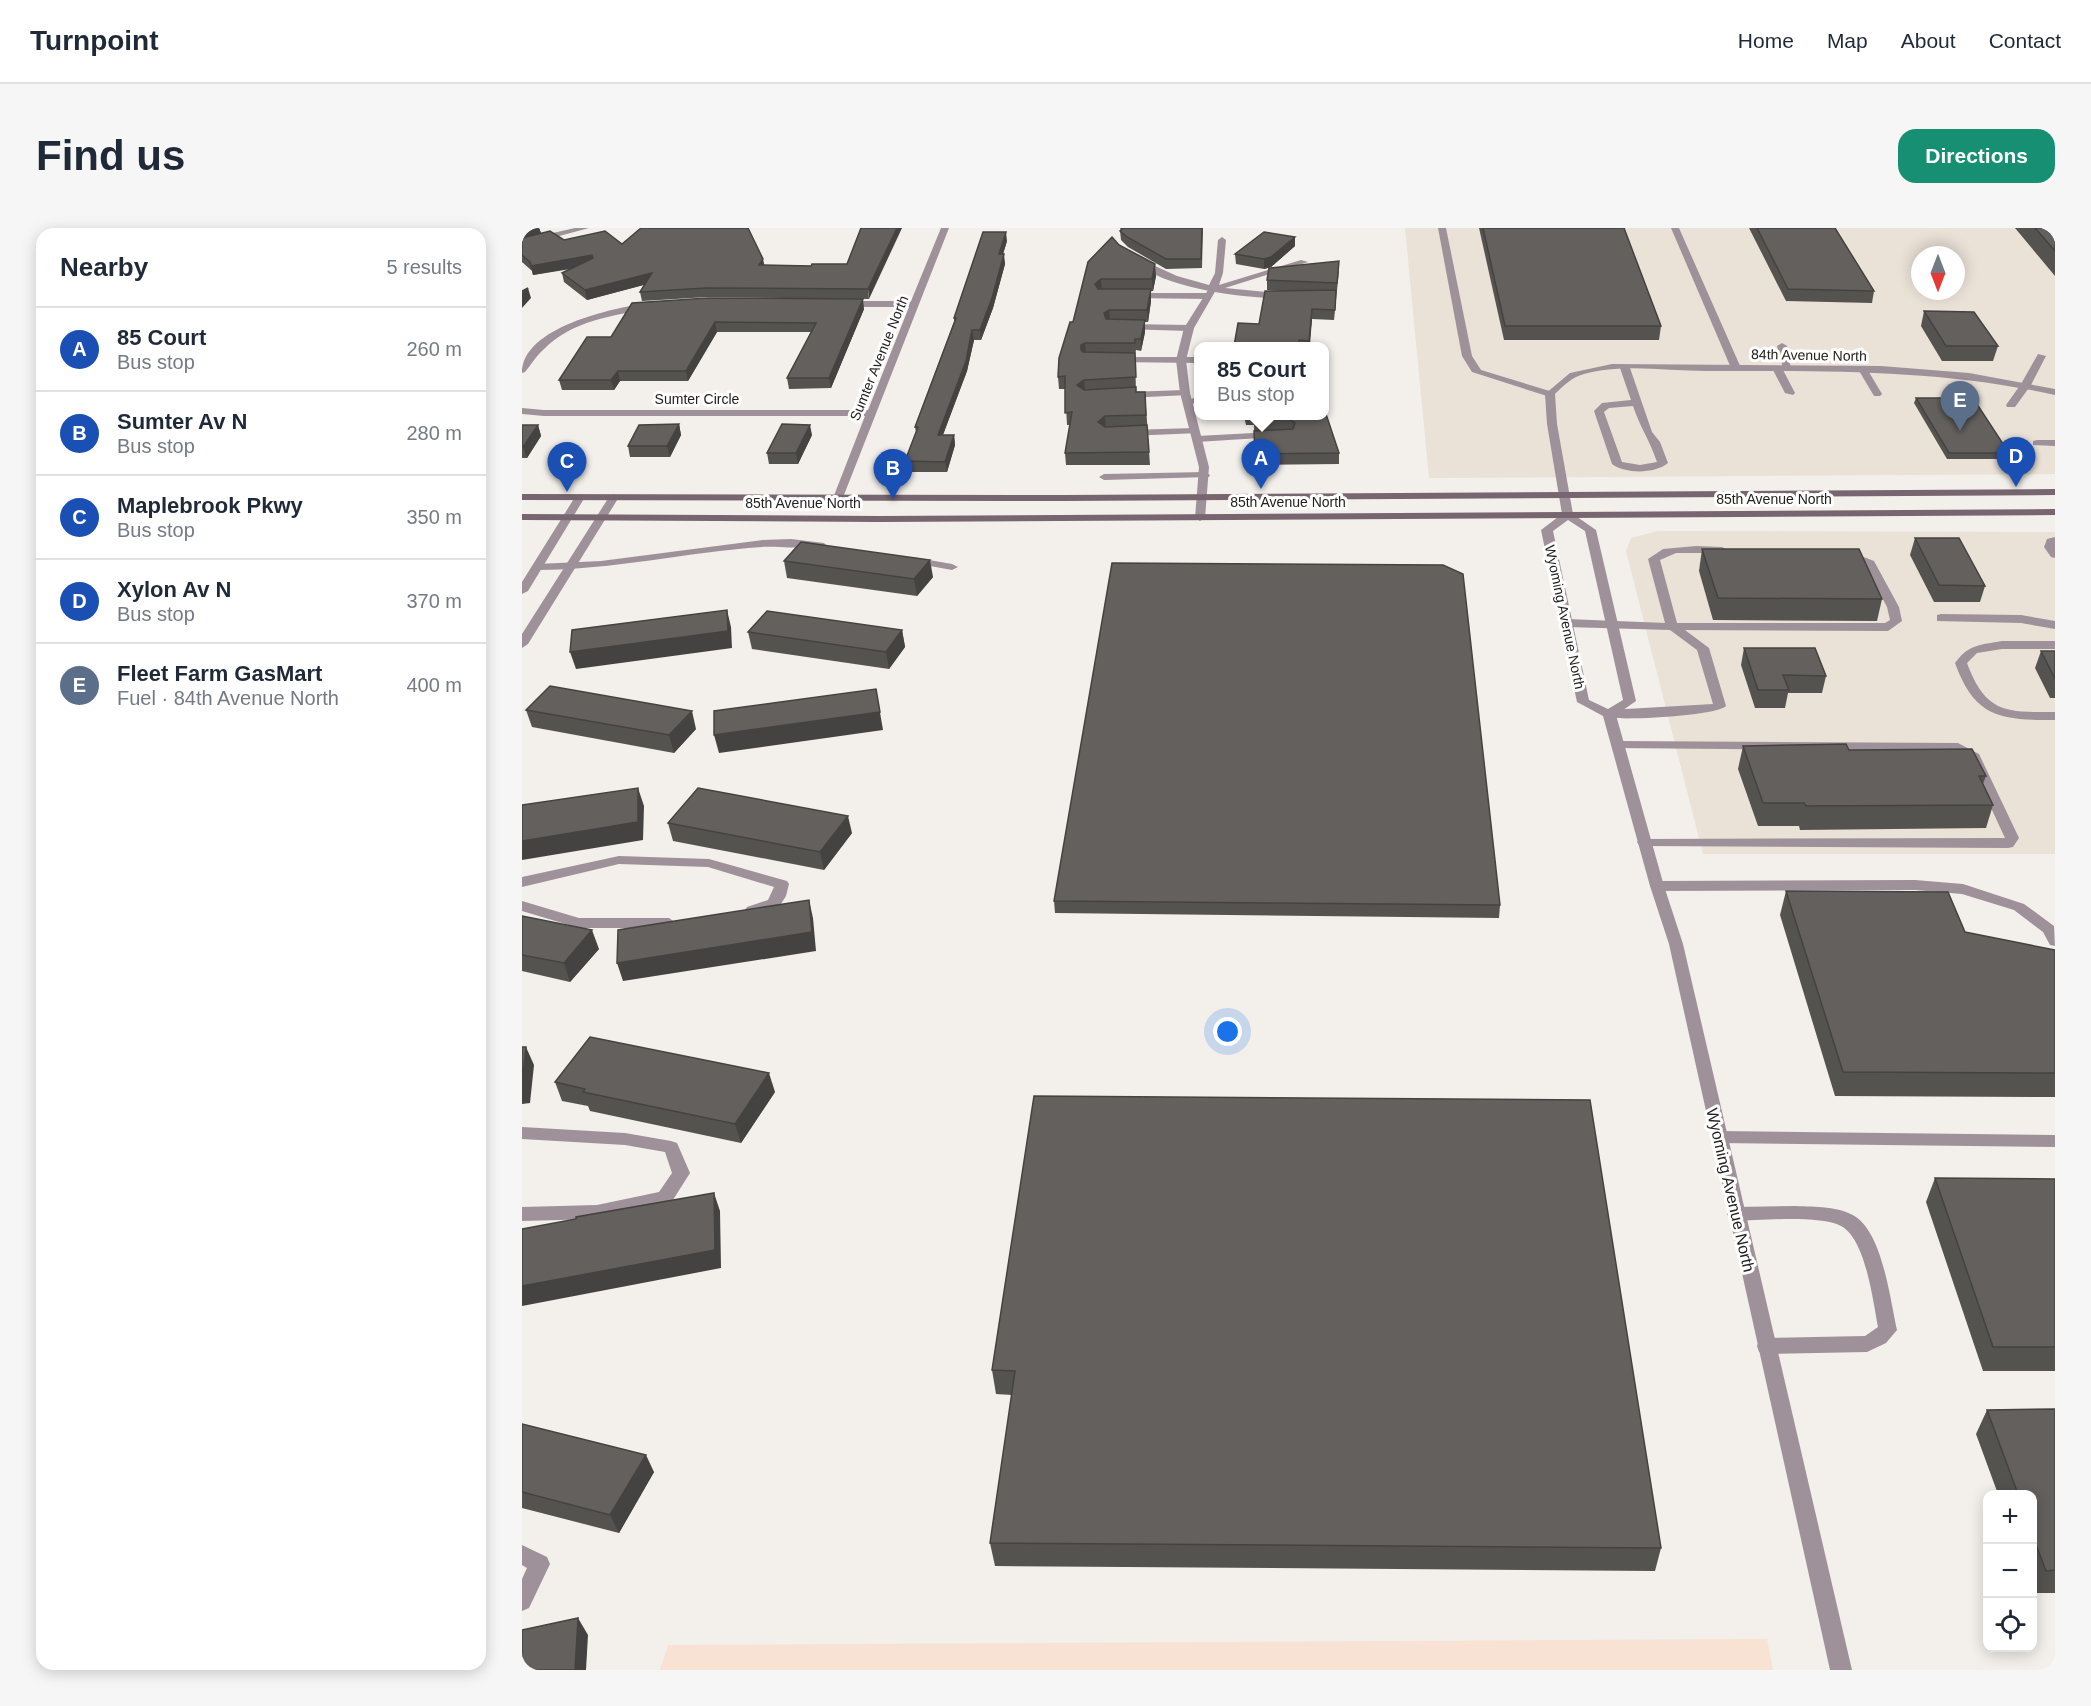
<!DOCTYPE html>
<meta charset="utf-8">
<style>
:root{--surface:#fff;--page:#f6f6f7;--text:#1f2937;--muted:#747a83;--line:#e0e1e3;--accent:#168f72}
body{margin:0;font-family:Arial,sans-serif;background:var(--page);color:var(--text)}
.controls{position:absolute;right:18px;bottom:18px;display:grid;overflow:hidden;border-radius:12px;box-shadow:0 3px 15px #0003}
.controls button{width:54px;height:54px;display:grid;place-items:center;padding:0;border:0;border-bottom:2px solid var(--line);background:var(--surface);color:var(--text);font:30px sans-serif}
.compass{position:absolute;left:1389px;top:18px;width:54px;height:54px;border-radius:50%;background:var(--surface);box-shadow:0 3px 15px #0003;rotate:180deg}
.you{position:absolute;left:706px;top:804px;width:21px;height:21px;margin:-15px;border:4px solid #fff;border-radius:50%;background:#1a73e8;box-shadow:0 0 0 9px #1a73e833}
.badge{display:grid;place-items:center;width:39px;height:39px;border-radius:50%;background:var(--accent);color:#fff;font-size:20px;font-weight:700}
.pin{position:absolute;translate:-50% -50px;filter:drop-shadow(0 2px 3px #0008)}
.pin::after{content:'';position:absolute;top:32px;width:21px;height:18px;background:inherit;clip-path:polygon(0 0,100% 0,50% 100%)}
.popup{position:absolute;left:672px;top:114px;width:135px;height:78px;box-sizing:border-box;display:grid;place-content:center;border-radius:12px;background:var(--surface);filter:drop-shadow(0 2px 4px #0005);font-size:20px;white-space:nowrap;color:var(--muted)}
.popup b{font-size:22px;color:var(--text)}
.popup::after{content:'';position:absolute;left:50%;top:100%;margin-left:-12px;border:12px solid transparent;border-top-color:var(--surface)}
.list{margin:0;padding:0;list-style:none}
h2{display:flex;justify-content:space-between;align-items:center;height:78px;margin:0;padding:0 24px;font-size:26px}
h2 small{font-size:20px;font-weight:400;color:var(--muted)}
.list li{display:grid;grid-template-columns:39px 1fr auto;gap:18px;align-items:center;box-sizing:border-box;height:84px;padding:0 24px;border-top:2px solid var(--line)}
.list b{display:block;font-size:22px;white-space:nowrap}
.list p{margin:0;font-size:20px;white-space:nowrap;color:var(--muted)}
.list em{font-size:20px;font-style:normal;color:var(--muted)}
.icon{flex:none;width:33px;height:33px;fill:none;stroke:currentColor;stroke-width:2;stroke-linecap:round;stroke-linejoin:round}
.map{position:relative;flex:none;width:1533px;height:1442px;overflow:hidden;border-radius:18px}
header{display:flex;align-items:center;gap:36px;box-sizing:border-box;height:84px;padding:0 30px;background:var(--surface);border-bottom:2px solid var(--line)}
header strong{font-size:28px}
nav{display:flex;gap:33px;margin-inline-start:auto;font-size:21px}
.intro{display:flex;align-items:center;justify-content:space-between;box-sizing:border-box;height:144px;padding:0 36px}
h1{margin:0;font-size:42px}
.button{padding:15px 27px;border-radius:18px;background:var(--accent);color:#fff;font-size:21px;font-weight:700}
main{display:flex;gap:36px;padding:0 36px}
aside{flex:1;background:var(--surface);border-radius:18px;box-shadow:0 3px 15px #0003}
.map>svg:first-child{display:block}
.built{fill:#eae1d7;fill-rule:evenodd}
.industrial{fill:#f7e2d3}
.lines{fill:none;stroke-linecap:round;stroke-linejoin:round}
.service{fill:#9f9199;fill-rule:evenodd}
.minor{fill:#9f9199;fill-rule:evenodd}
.tertiary{fill:#9f9199;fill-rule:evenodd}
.secondary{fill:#77656f;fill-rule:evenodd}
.wall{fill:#555350}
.shaded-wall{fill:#454341}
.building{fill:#63605d;stroke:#454341;stroke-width:1.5}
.labels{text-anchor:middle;stroke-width:6;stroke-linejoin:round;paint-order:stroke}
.far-street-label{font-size:14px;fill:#232220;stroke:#fff}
.street-label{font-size:16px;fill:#232220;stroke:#fff}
</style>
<header>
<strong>Turnpoint</strong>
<nav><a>Home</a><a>Map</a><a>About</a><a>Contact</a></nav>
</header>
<div class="intro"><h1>Find us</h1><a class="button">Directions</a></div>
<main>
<aside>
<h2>Nearby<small>5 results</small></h2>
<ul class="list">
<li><span class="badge" style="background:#1a4fb4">A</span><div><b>85 Court</b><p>Bus stop</p></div><em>260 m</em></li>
<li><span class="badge" style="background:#1a4fb4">B</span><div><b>Sumter Av N</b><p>Bus stop</p></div><em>280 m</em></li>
<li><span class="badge" style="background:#1a4fb4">C</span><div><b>Maplebrook Pkwy</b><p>Bus stop</p></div><em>350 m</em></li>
<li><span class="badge" style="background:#1a4fb4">D</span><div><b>Xylon Av N</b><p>Bus stop</p></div><em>370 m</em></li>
<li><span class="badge" style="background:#5c6f8a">E</span><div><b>Fleet Farm GasMart</b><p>Fuel · 84th Avenue North</p></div><em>400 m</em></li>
</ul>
</aside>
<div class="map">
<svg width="1533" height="1442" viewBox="0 0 1533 1442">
<rect width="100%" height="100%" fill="#f3efeb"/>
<g class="built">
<path d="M883,0h650v246l-626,4zM1398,27h36v36h-36z"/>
<polygon points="1136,303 1533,304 1533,626 1181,626 1104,323 1109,310"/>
</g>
<polygon class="industrial" points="1245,1411 1251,1442 138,1442 146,1417"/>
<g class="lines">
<g class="service">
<polygon points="916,0 924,0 950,128 959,142 1031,164 1031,168 1025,168 950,144 940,128"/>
<polygon points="1149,0 1157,0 1219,140 1217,142 1209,140"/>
<path d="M700,9l4,3 -3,33 -4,12 82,-25 7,2 -83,26 61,6 1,2 -4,3c-42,-2 -115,-9 -148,-37l7,-2 35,16 32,9 6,-12 3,-33z"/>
<polygon points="611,65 686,65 690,68 686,71 608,70 607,68"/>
<polygon points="604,96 667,97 672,100 667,103 601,101 599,99"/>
<polygon points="1260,115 1265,118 1269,142 1261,140 1255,118"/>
<polygon points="1516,126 1524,128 1509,157 1493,179 1485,179 1484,177 1499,156"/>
<polygon points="595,129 676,129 676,135 592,134 592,130"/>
<path d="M1103,137l5,3 22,64 8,10 8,21c-13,11 -43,11 -56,1l-18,-53 8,-8 29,-3 -11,-32zM1111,178c7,21 17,35 24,56l-17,3 -18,-3 -18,-50 5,-4z"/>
<polygon points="1252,138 1260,140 1273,165 1271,167 1263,165 1250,140"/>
<polygon points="1338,139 1344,139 1360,166 1358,168 1352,168 1336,141"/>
<polygon points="663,162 668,165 666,167 605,170 600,167 605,164"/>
<polygon points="676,169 676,175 666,176 661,173"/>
<polygon points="673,200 677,201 677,205 607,208 602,205 607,202"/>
<polygon points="752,204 756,205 756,209 675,214 670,211 675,208"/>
<polygon points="1515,212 1533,212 1533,218 1511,217 1511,213"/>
<polygon points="683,244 688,247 687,249 582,252 577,249 582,246"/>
<polygon points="1533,309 1533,330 1529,329 1522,319 1525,311"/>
<path d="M241,312l28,-1 33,4 2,2c-7,6 -51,1 -64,2 -75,5 -149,23 -225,23l-6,-3 6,-3 64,-3z"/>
<path d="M1174,318l26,1 6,3 -6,3h-46l-16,7 17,63h208l5,-3 -3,-13 -22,-42 -23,-11 6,-3 26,10 25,46 3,14 -14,10 -203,-1 24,18 17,58c-10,10 -105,15 -122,11l-1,-3 1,-3 5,-1 104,-6 -16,-54 -27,-20 -103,-3 -6,-4 6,-4 98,4 -17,-64 15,-10z"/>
<polygon points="390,329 430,336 436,339 430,342 386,334 384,332"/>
<polygon points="1419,386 1499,387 1533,393 1533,401 1499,395 1415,393 1415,387"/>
<path d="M1480,413h53v8h-53l-25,4 -10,10c19,51 39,49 88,49v8c-55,0 -80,-2 -100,-57 14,-19 25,-18 47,-22z"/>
<polygon points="1097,513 1436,515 1457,526 1497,610 1491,619 1486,620 1122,618 1117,617 1115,614 1117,611 1483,610 1445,528 1434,523 1092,520 1090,517 1092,514"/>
<polygon points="97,628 187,631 265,653 267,656 264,668 257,679 237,686 225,685 223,682 225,679 246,672 252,659 186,639 97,636 0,659 0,649"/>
<polygon points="1393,652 1441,656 1502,676 1532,698 1533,718 1528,717 1521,704 1492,682 1440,666 1393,662 1135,663 1128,658 1135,653"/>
<polygon points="0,673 57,690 147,690 154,695 147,700 57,700 0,683"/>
<polygon points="0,899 103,905 149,913 155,915 168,945 149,975 143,977 75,991 0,993 0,979 75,977 137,964 150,945 143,924 103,917 0,911"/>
<polygon points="1197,903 1533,907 1533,919 1197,915 1191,913 1189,909 1191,905"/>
<path d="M1274,978c18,1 44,0 60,11 27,19 34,82 41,113l-11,13 -19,9 -101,2 -7,-2 -2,-6 2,-6 7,-2 99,-2 13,-9c-5,-25 -12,-88 -37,-101 -20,-11 -81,-6 -105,-5l-6,-2 -3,-5 3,-5 6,-2z"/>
<polygon points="0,1317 25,1329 28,1336 7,1380 0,1383 0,1351 5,1340 0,1337"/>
</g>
<g class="minor">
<polygon points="53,0 67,0 0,18 0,12"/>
<polygon points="419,0 427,0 320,272 316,273 311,270 343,188 22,188 0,186 0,180 22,182 346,182 387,79 321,79 317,76 321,73 389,73"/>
<polygon points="690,59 694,62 672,100 664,132 668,165 687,239 683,290 678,293 673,290 677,239 658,165 654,132 662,100 686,62"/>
<path d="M126,75l4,3 -1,2c-38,8 -79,12 -108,42 -7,6 -12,15 -18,22l-3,1c0,-46 91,-65 126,-70z"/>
<polygon points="58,266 63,269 6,363 0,366 0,354 53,269"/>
<polygon points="92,266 97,269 6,416 0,420 0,406 87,269"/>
</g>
<path class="tertiary" d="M1090,136l269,2 88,7 86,16v6c-117,-26 -230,-24 -348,-24 -40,0 -84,-8 -123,3 -12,3 -21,12 -29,20l2,30 16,90 23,16 40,171 -20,14 48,171 19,58 169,726h-22l-161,-726 -19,-58 -47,-170 -26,-14 -36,-172 21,-16 -15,-90 -2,-30 25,-21zM1046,292l17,11 38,169 -15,9 -19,-9 -36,-169z"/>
<g class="secondary">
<polygon points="1533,261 1533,267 541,273 0,272 0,266 541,267"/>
<polygon points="1533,281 1533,287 357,294 0,292 0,286 357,288"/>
</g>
</g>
<g class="wall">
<polygon points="0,0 17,0 19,5 42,12 100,16 243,37 289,38 325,36 339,0 347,71 186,69 120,73 118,64 122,57 65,72 42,54 40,45 49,41 11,47 10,43 0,34"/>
<polygon points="598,0 681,0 680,40 644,41 606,19 599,12 598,3 599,2"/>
<polygon points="957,0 1102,0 1139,98 1137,112 982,112"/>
<polygon points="1227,0 1313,0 1352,63 1350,75 1264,73"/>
<polygon points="1493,0 1533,0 1533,48"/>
<polygon points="485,13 481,26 483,36 471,80 459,112 452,112 445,143 421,207 432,207 433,217 425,244 385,244 383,233 394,204 393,199 432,94 432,90"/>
<polygon points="597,17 634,48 631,63 629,63 629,73 626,94 623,94 623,104 619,123 614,122 613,127 614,164 623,164 628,237 544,237 543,225 548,197 545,197 543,161 537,161 536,149 551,94"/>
<polygon points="773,18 749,39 742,41 714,36 713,26"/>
<polygon points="817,43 812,92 790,91 788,118 712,118 737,96 765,63 745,62 745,52"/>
<polygon points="110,75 342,81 309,160 267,161 265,150 289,104 195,104 166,153 98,153 92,162 40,162 37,152 89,109"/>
<polygon points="1402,83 1476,118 1471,133 1420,133 1399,98"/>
<polygon points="1394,170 1487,225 1485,231 1425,231 1392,175"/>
<polygon points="722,188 802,188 817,225 817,236 733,237 732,197 724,197"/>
<polygon points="157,196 159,207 148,229 108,229 106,218"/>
<polygon points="0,197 16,197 19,208 5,230 0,230"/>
<polygon points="290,207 276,236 247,236 245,225"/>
<polygon points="1393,310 1463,358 1458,374 1412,374 1388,327"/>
<polygon points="1180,321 1360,371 1355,393 1191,392 1177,343"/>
<polygon points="262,333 411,349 395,368 265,350"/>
<polygon points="380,402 383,419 367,441 230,421 226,404"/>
<polygon points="1222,420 1304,448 1300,465 1266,465 1263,480 1233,480 1219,437"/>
<polygon points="1519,423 1533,423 1533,470 1528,470 1513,440"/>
<polygon points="4,482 174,501 152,525 10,499"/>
<polygon points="1221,518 1327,522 1464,548 1461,556 1471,577 1464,600 1278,602 1277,598 1236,598 1216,541"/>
<polygon points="146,595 330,605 302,642 151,613"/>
<polygon points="1264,663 1443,704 1533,722 1533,869 1313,868 1258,687"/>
<polygon points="532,673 978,677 977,690 533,685"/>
<polygon points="0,688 77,721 48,754 0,743"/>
<polygon points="33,854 253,864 219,915 68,883 66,878 40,873"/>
<polygon points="512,868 1139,1320 1133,1343 473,1338 468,1315 490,1167 474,1166 470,1142"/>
<polygon points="1413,950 1533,951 1533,1143 1461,1143 1404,974"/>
<polygon points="1533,1181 1533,1365 1511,1365 1510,1266 1476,1266 1454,1206 1465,1182"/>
<polygon points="0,1196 132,1244 97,1305 0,1280"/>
</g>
<g class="shaded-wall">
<polygon points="0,0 17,0 19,5 0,10"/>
<polygon points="375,0 380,0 347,71 346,61"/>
<polygon points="484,4 485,13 478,36 477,26"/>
<polygon points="773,9 773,18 749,39 742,41 742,31"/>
<polygon points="482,26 483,36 471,80 459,112 458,102"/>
<polygon points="70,27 73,36 11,47 9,38"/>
<polygon points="241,31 243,40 237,37"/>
<polygon points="633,36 634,48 631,63 630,51"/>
<polygon points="130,45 132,54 65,72 63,62"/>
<polygon points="579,51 580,63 574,67 573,56"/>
<polygon points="6,60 9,70 0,80 0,67"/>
<polygon points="629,61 629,73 626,94 625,82"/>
<polygon points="341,71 342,81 309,160 307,150"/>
<polygon points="790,81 790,91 787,118 787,113"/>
<polygon points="587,82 588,94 583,97 582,85"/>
<polygon points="623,92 623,104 619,123 619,111"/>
<polygon points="193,94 195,104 166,153 164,143"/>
<polygon points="450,102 452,112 445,143 417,217 416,207"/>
<polygon points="563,115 564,127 559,122 559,117"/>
<polygon points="96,143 98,153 92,162 89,152"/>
<polygon points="562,152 563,164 555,157"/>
<polygon points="583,188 584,201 576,194"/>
<polygon points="157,196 159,207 148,229 145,218"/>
<polygon points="16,197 19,208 5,230 1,219"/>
<polygon points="288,197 290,207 276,236 274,225"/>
<polygon points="432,207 433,217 425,244 423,234"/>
<polygon points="408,332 411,349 395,368 392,351"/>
<polygon points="205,382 209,399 210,420 54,441 48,424"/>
<polygon points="380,402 383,419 367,441 364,424"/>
<polygon points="354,461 361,502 197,525 192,507"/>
<polygon points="170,483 174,501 152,525 147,507"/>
<polygon points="116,560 122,578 121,612 0,632 0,613"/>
<polygon points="326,588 330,605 302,642 298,624"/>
<polygon points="287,672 291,690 294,723 101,753 95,735"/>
<polygon points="70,702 77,721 48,754 42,735"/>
<polygon points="4,819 12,837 8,875 0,876 0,856"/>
<polygon points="247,845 253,864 219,915 213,896"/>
<polygon points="192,965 198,983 199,1040 0,1078 0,1058"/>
<polygon points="124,1227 132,1244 97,1305 88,1287"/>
<polygon points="56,1390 66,1407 64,1442 53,1442"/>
</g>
<g class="building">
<polygon points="119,0 226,0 241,31 237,37 289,38 290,36 325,36 339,0 375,0 346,61 184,60 118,64 130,45 63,62 40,45 71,30 70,27 9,38 8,34 0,27 0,10 28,3 42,12 83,3 100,16"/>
<polygon points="601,0 680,0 679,31 644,31 605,9 598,3"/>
<polygon points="961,0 1102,0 1139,98 983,98"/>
<polygon points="1235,0 1313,0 1352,63 1266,61"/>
<polygon points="1513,0 1533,0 1533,23"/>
<polygon points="461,4 484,4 477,26 482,26 470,70 458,102 450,102 444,133 416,207 432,207 423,234 383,233 396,199 393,199 434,90 432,90"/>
<polygon points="742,4 773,9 749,29 742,31 713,26"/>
<polygon points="590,9 597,17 633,36 630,51 579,51 573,56 576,61 629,61 625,82 587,82 582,85 584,91 623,92 619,111 613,111 613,115 563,115 559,117 559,122 561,124 613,125 614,149 562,152 555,157 562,162 614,159 614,164 623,164 624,187 583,188 576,194 583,199 625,197 627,224 543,225 550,184 543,185 543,148 536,149 537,130 548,94 551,94 566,34"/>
<polygon points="817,33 815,55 745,52 747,40"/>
<polygon points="6,60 0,67 0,63"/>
<polygon points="814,62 813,82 790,81 787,113 777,112 778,118 712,118 716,95 737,96 743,63"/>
<polygon points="186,70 341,71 307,150 265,150 294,95 193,94 164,143 96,143 89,152 37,152 65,109 89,109 110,75"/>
<polygon points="1402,83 1452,84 1476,118 1424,118"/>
<polygon points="1394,170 1451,170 1487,225 1427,225"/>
<polygon points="802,180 817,225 733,226 732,203 771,201 773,195 767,191 732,193 732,188 802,188"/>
<polygon points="157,196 145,218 106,218 117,197"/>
<polygon points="260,196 288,197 274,225 245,225"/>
<polygon points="0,197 16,197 1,219 0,219"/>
<polygon points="1393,310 1437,310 1463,358 1417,357"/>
<polygon points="279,314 408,332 392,351 262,333"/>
<polygon points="1180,321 1337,321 1360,371 1196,370"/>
<polygon points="590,335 921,337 941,346 978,677 532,673"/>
<polygon points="205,382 206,403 48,424 50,402"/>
<polygon points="245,383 380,402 364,424 226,404"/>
<polygon points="1222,420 1293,420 1304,448 1261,447 1267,462 1236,462"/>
<polygon points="1519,423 1533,423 1533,451"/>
<polygon points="28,458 170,483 147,507 4,482"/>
<polygon points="354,461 358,484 192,507 192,483"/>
<polygon points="1324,516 1327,522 1450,521 1464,548 1457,548 1471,577 1284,578 1282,575 1241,575 1221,518"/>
<polygon points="116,560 116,594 0,613 0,577"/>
<polygon points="176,560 326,588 298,624 146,595"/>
<polygon points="1264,663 1426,664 1443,704 1533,722 1533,845 1321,844"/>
<polygon points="287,672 290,704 95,735 96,702"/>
<polygon points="0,688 70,702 42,735 0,727"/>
<polygon points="68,809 247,845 213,896 61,864 63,861 33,854"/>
<polygon points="0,819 4,819 0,856"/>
<polygon points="512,868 1068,872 1139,1320 468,1315 493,1143 470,1142"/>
<polygon points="1413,950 1533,951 1533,1119 1471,1119"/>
<polygon points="192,965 193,1022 0,1058 0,1001 54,991 54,989"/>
<polygon points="1533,1181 1533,1342 1524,1343 1510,1306 1510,1266 1496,1266 1465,1182"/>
<polygon points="0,1196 124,1227 88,1287 0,1264"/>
<polygon points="56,1390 53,1442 0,1442 0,1402"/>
</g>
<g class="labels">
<g class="far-street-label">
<text transform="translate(1287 127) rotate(1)" y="5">84th Avenue North</text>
<text transform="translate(357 130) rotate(-68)" y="5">Sumter Avenue North</text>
<text x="175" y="176">Sumter Circle</text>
<text x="1252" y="276">85th Avenue North</text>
<text x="766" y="279">85th Avenue North</text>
<text x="281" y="280">85th Avenue North</text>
<text transform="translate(1043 389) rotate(78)" y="5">Wyoming Avenue North</text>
</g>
<g class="street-label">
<text transform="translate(1209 962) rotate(77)" y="6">Wyoming Avenue North</text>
</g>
</g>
</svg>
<div class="controls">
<button>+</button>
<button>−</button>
<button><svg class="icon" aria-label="locate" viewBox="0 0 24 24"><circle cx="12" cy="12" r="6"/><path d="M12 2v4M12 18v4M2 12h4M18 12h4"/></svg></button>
</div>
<svg class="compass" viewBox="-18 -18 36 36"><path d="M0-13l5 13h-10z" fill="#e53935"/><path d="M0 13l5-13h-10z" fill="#747a83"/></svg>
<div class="you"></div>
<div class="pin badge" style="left:739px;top:261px;background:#1a4fb4">A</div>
<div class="popup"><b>85 Court</b>Bus stop</div>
<div class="pin badge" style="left:371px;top:271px;background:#1a4fb4">B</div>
<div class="pin badge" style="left:45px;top:264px;background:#1a4fb4">C</div>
<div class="pin badge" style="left:1494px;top:259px;background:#1a4fb4">D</div>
<div class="pin badge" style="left:1438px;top:203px;background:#5c6f8a">E</div>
</div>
</main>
